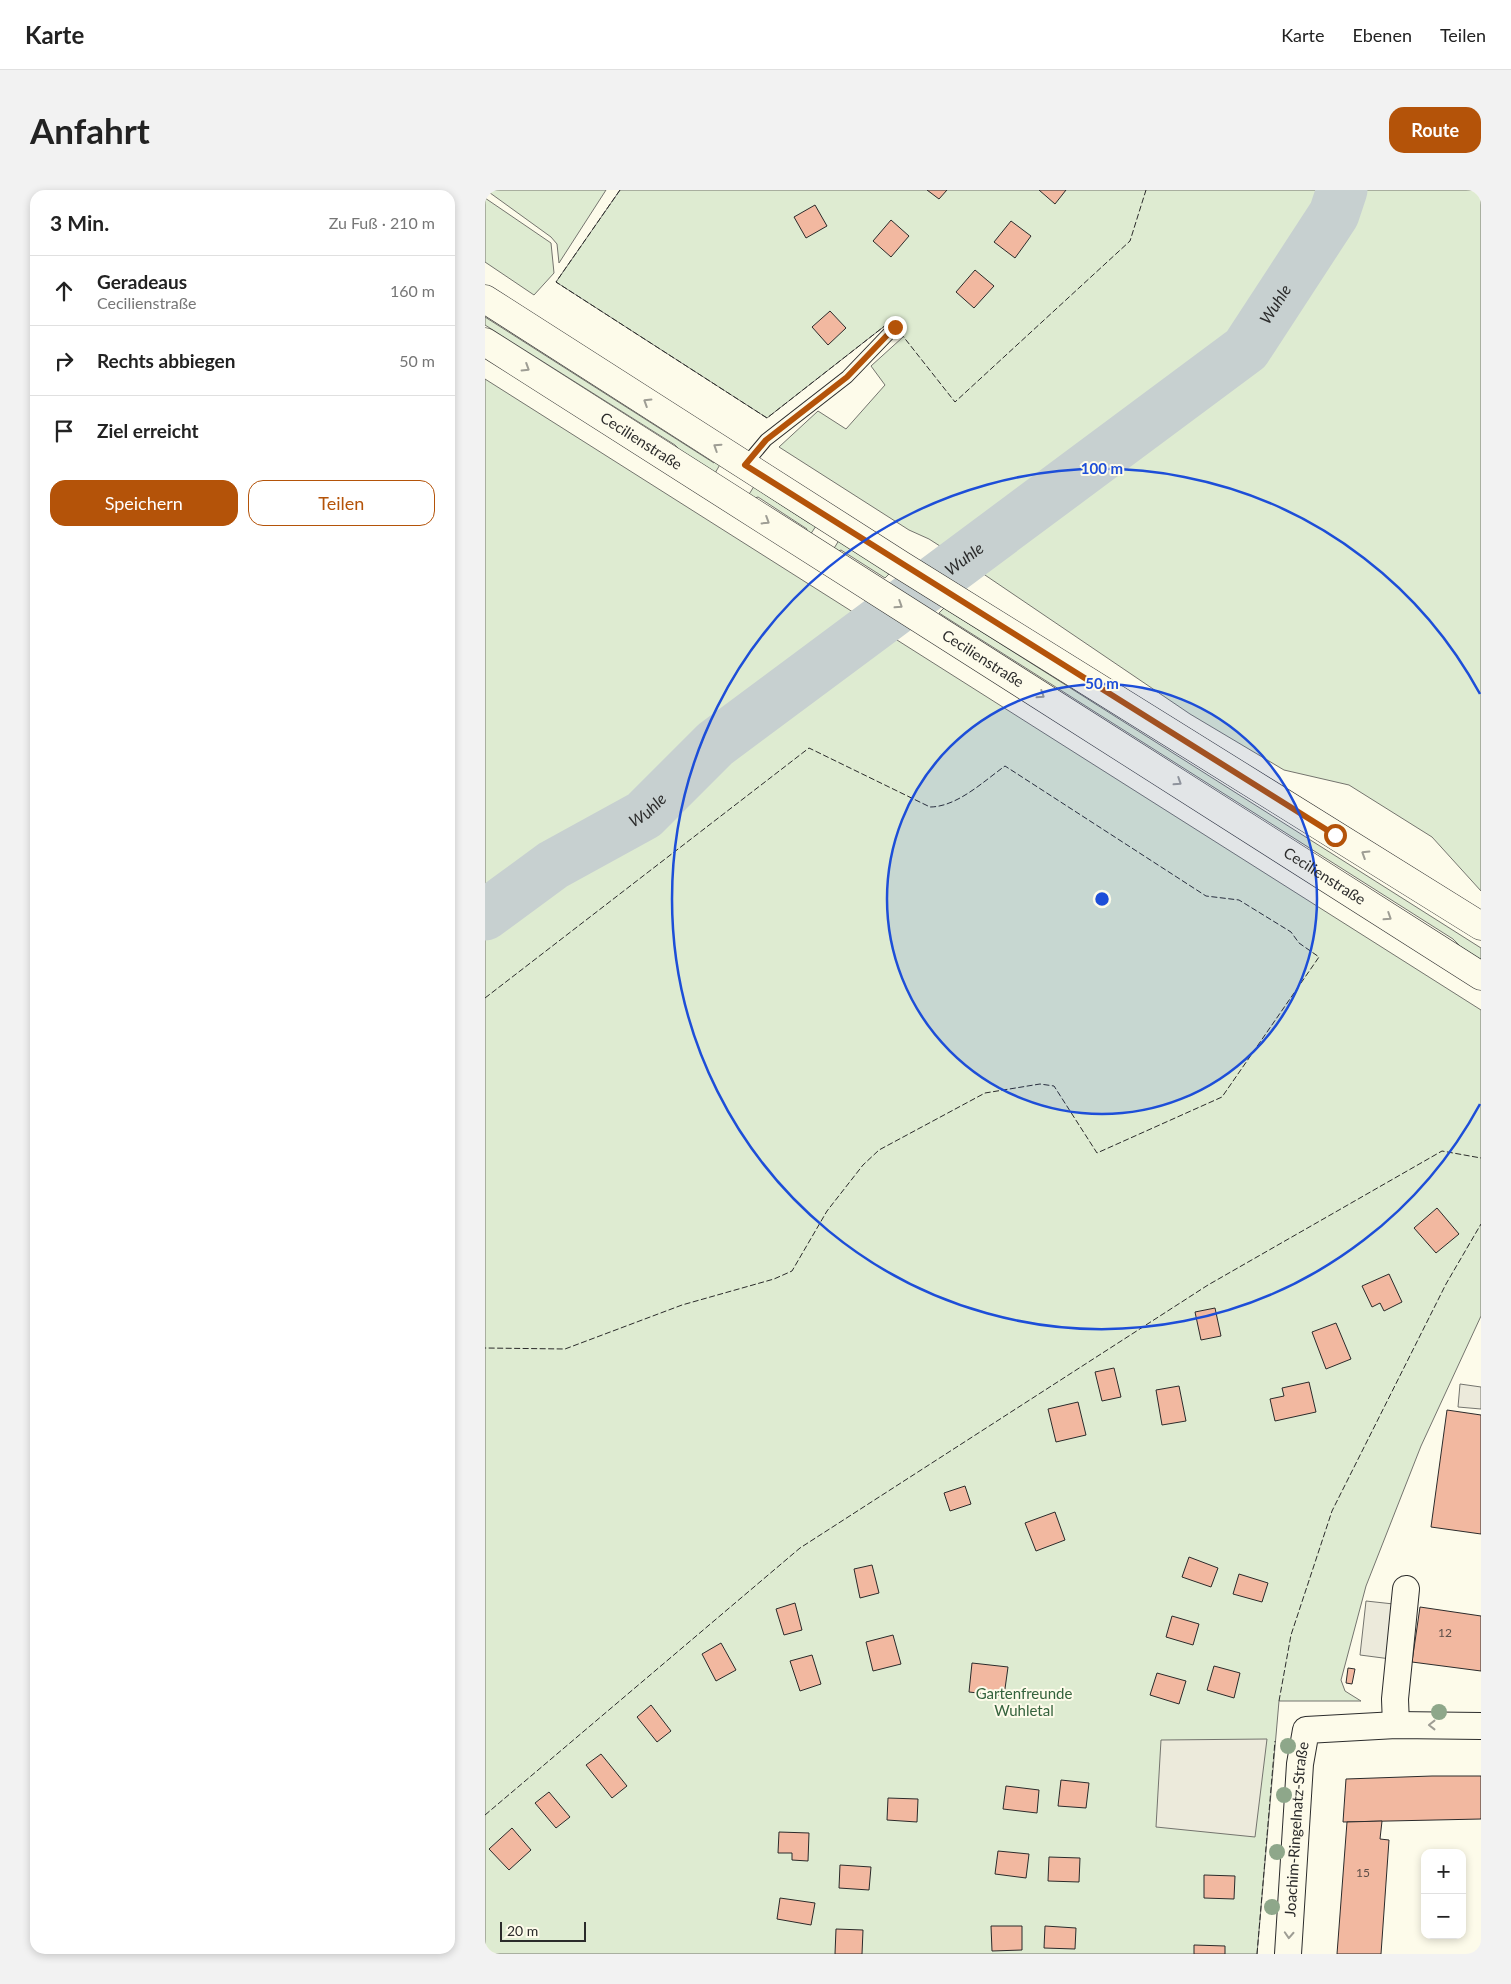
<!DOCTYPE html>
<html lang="de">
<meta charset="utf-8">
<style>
:root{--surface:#fff;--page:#f2f2f2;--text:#222;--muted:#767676;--line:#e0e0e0;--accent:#b45309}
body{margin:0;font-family:Lato,sans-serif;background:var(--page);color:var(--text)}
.controls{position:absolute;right:15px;bottom:15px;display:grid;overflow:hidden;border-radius:10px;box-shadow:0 2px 8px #0003}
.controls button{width:45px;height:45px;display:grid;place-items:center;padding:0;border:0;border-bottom:1px solid var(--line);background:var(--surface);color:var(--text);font:25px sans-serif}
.scale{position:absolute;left:15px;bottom:12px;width:86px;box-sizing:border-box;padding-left:5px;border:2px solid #2b2b2b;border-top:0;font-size:14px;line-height:18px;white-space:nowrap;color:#2b2b2b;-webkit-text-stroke:4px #fdfbea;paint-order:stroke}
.stop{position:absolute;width:15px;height:15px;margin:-11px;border:4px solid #b45309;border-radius:50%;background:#fff}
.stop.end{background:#b45309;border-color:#fff;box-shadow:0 1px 5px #0008}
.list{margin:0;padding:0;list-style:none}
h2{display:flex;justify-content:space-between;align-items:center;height:65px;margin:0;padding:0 20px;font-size:21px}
h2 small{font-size:16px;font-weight:400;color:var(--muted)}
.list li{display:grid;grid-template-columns:32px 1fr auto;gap:15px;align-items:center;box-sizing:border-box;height:70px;padding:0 20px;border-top:1px solid var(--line)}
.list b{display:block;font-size:19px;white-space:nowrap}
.list p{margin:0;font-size:16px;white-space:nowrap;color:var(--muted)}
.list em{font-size:16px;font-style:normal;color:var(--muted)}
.actions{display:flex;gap:10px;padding:15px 20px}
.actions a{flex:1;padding:11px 0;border:1px solid var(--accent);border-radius:15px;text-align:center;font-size:18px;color:var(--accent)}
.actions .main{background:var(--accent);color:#fff}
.icon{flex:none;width:28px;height:28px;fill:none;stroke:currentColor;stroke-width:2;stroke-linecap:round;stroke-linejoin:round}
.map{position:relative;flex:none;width:996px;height:1764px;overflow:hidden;border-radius:15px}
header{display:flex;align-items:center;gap:30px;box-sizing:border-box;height:70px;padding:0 25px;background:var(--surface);border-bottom:1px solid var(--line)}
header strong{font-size:24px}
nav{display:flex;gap:28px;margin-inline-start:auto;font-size:18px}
.intro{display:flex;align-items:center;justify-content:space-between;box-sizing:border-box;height:120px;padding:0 30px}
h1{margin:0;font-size:35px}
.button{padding:12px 22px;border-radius:15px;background:var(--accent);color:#fff;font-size:18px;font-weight:700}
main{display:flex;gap:30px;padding:0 30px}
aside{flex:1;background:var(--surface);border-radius:15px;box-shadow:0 2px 8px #0003}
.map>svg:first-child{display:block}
.green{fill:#deebd1;stroke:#74746e}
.parking{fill:#eceadb;stroke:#74746e}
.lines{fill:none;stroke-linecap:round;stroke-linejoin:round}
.river{stroke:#c7d0d0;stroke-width:51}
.building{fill:#f2b8a0;stroke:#2b2b2b}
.lane-casing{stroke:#2b2b2b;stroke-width:14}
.street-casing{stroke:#2b2b2b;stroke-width:28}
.secondary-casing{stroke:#2b2b2b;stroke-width:29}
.lane{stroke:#fdfbea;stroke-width:12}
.street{stroke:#fdfbea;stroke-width:26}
.secondary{stroke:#fdfbea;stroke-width:28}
.fence{stroke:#2b2b2b;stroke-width:1;stroke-dasharray:6 2.5;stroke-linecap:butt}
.tree{fill:#8ea78a}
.oneway{stroke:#9e9d94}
.route{stroke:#b45309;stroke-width:6}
.ring{fill:none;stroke:#1d4ed8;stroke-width:2.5}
.labels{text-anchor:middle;stroke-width:4;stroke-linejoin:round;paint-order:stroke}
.number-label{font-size:12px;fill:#5d4e48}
.street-label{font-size:15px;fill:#2b2b2b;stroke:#fdfbea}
.park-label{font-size:15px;fill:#34623c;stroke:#fdfbea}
.water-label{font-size:16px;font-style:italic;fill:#2b2b2b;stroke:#fdfbea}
.centre{fill:#1d4ed8;stroke:#fdfbea;stroke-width:2.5}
.ring-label{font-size:15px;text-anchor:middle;font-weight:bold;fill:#1d4ed8;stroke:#fdfbea;stroke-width:4;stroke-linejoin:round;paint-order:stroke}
</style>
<header>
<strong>Karte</strong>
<nav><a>Karte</a><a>Ebenen</a><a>Teilen</a></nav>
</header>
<div class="intro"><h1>Anfahrt</h1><a class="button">Route</a></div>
<main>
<aside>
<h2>3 Min.<small>Zu Fuß · 210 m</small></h2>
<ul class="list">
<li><svg class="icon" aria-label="ahead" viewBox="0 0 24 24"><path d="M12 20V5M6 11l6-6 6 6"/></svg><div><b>Geradeaus</b><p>Cecilienstraße</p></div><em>160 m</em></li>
<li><svg class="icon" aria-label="right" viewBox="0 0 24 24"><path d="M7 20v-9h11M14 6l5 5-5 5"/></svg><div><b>Rechts abbiegen</b></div><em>50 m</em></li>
<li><svg class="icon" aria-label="arrive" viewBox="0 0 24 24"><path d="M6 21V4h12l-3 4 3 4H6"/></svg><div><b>Ziel erreicht</b></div></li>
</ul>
<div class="actions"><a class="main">Speichern</a><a>Teilen</a></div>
</aside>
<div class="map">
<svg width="996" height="1764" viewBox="0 0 996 1764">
<rect width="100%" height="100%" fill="#fdfbea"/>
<g class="green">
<polygon points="1,0 121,0 74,73 72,54 66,47"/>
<polygon points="135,0 996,0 996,701 947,647 864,595 799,580 705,524 497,383 444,349 424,340 294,257 333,221 361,239 400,195 386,176 418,147 406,131 282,228 71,92"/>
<polygon points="0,8 66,53 69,83 49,105 0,72"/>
<polygon points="0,127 229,273 232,268 237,271 229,285 203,268 190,255 0,135"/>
<polygon points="0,189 996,820 996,1126 936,1256 881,1396 856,1490 860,1501 876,1511 794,1511 772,1764 0,1764"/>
<polygon points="271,293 276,295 275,301 324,333 333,333 325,345 321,342 322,339 273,307 267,309 263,306"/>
<polygon points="356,347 404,384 400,388 356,360 352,362 348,360"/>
<polygon points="459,418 996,758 996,770 976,757 968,749 454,423"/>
</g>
<g class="parking">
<polygon points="975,1194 996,1197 996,1219 973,1217"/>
<polygon points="881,1411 927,1416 921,1471 875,1465"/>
<polygon points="782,1549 770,1647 671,1637 676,1550"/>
</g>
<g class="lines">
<path class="river" id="s1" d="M0,725l68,-50 91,-50 71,-71 531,-395 88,-135 8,-24"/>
</g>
<g class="building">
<polygon points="442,0 462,0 454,9"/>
<polygon points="554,0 581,0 570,14"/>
<polygon points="330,15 342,36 321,48 309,27"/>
<polygon points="406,30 424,46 406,67 388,51"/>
<polygon points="526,31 546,46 530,68 509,52"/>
<polygon points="490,80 509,96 489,118 471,102"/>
<polygon points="345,121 361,138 343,155 327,137"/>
<polygon points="952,1018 974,1044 951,1063 929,1038"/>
<polygon points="904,1084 917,1112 899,1121 895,1113 887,1117 877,1096"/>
<polygon points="730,1118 736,1146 716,1150 710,1122"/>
<polygon points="851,1133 866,1169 841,1179 827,1142"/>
<polygon points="629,1178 636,1207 617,1211 610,1182"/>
<polygon points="824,1192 831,1222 790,1231 785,1209 799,1206 797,1198"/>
<polygon points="694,1196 701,1231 677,1235 671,1200"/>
<polygon points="593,1212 601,1245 571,1252 563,1219"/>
<polygon points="962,1220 996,1225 996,1344 946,1337"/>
<polygon points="480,1296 486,1314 465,1321 459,1303"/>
<polygon points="570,1322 580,1350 551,1361 540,1333"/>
<polygon points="704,1367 733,1378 726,1397 697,1387"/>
<polygon points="387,1375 394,1403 375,1408 369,1379"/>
<polygon points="754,1384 783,1393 777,1412 748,1404"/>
<polygon points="310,1413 317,1440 299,1445 291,1419"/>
<polygon points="935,1417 996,1426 996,1481 927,1472"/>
<polygon points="687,1426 714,1434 708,1455 681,1447"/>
<polygon points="408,1445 416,1474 388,1481 381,1452"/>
<polygon points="236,1453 251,1480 231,1491 217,1464"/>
<polygon points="327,1465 336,1494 315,1501 305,1471"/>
<polygon points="487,1473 523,1477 519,1506 484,1502"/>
<polygon points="729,1476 755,1483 749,1508 722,1500"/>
<polygon points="863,1478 870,1479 867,1494 861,1493"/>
<polygon points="672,1483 701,1491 694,1514 665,1505"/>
<polygon points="166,1515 186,1541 172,1552 152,1527"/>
<polygon points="116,1564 142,1596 127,1608 101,1575"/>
<polygon points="947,1586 996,1586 996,1629 858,1632 861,1589"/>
<polygon points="576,1590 604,1593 601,1618 573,1616"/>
<polygon points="521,1596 554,1600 552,1623 518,1619"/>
<polygon points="64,1602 85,1627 71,1638 50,1613"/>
<polygon points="403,1608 433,1609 432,1632 402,1630"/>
<polygon points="897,1631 895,1649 904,1650 896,1764 852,1764 862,1632"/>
<polygon points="27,1638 46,1660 24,1680 4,1659"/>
<polygon points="294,1642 324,1643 323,1671 307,1670 307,1663 293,1663"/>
<polygon points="513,1661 544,1664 541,1688 510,1684"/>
<polygon points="564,1667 595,1668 594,1692 563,1691"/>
<polygon points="355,1675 386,1677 384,1700 354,1698"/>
<polygon points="719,1685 750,1686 749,1709 719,1708"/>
<polygon points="295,1708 330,1713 326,1735 292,1729"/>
<polygon points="506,1736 537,1736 537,1760 507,1761"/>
<polygon points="560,1736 591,1738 590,1759 559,1758"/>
<polygon points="351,1739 378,1740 377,1764 350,1764"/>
<polygon points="709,1755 740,1756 740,1764 709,1764"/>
</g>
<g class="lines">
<g class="lane-casing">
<polyline id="lane" points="260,275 281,250 362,187 410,137"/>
</g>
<g class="street-casing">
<g id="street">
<polyline points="911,1535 910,1509 921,1399"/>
<path id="s2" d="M803,1764l12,-190 6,-34 90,-5 85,1"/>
</g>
</g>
<g class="secondary-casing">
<g id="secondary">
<polyline points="0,109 416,375 996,736"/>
<path id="s3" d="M0,152l996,634"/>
</g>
</g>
<use href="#lane" class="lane"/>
<use href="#street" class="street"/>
<use href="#secondary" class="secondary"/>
<g class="fence">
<polyline points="135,0 71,92 282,228 406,131 470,212 645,51 661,0"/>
<path d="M0,808l324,-250 121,59c27,0 54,-26 75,-41l201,130 33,4 52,32 8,11 20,14 -97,140 -125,56 -43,-67 -14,-2 -55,9 -106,57 -16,15 -36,46 -35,60 -18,8 -92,26 -117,44 -80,-1"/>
<polyline points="794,1511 806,1445 847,1321 961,1094 996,1034"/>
<polyline points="0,1625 315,1358 723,1095 957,961 996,968"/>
<polyline points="772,1764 790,1551"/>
</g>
</g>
<g class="tree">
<circle cx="954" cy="1522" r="8"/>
<circle cx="803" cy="1556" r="8"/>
<circle cx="799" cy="1605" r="8"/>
<circle cx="792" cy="1662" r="8"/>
<circle cx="787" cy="1717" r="8"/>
</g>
<defs><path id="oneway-chevron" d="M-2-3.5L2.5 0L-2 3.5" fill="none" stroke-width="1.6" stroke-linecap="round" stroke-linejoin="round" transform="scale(1.25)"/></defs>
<g class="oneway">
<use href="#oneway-chevron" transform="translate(41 178) rotate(32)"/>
<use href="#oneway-chevron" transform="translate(162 212) rotate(-148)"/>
<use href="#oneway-chevron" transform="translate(232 257) rotate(-147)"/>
<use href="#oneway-chevron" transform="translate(281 331) rotate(32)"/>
<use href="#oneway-chevron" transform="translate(414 415) rotate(33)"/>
<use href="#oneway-chevron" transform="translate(556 505) rotate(33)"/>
<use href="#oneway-chevron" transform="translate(693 592) rotate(33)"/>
<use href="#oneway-chevron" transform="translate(880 664) rotate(-148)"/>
<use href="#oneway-chevron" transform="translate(903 727) rotate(33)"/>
<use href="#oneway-chevron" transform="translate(947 1535) rotate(-180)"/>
<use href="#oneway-chevron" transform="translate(804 1745) rotate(93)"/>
</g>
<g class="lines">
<polyline class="route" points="410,137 362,187 281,250 260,275 850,645"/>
</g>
<circle cx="617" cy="709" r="215" fill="#1d4ed8" fill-opacity=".12"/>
<g class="ring">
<circle cx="617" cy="709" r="215"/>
<path d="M995 914A430 430 0 1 1 995 504"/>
</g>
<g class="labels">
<g class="number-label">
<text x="960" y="1447">12</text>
<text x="878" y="1687">15</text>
</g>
<g class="street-label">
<text dy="5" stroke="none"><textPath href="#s3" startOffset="185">Cecilienstraße</textPath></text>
<text dy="5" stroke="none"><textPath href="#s3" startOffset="590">Cecilienstraße</textPath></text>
<text dy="5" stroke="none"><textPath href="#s3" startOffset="995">Cecilienstraße</textPath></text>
<text dy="5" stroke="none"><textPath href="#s2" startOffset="125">Joachim-Ringelnatz-Straße</textPath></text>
</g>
<g class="park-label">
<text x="539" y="1509">Gartenfreunde<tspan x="539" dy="17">Wuhletal</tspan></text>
</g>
<g class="water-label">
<text dy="6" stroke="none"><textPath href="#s1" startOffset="1004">Wuhle</textPath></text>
<text dy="6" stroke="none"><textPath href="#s1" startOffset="599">Wuhle</textPath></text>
<text dy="6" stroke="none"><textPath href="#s1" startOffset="194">Wuhle</textPath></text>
</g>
</g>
<circle cx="617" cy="709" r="8" class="centre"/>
<g class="ring-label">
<text x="617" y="284">100 m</text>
<text x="617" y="499">50 m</text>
</g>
</svg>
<div class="controls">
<button>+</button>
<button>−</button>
</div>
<div class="scale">20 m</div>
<div class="stop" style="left:850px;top:645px"></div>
<div class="stop end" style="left:410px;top:137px"></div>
</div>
</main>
